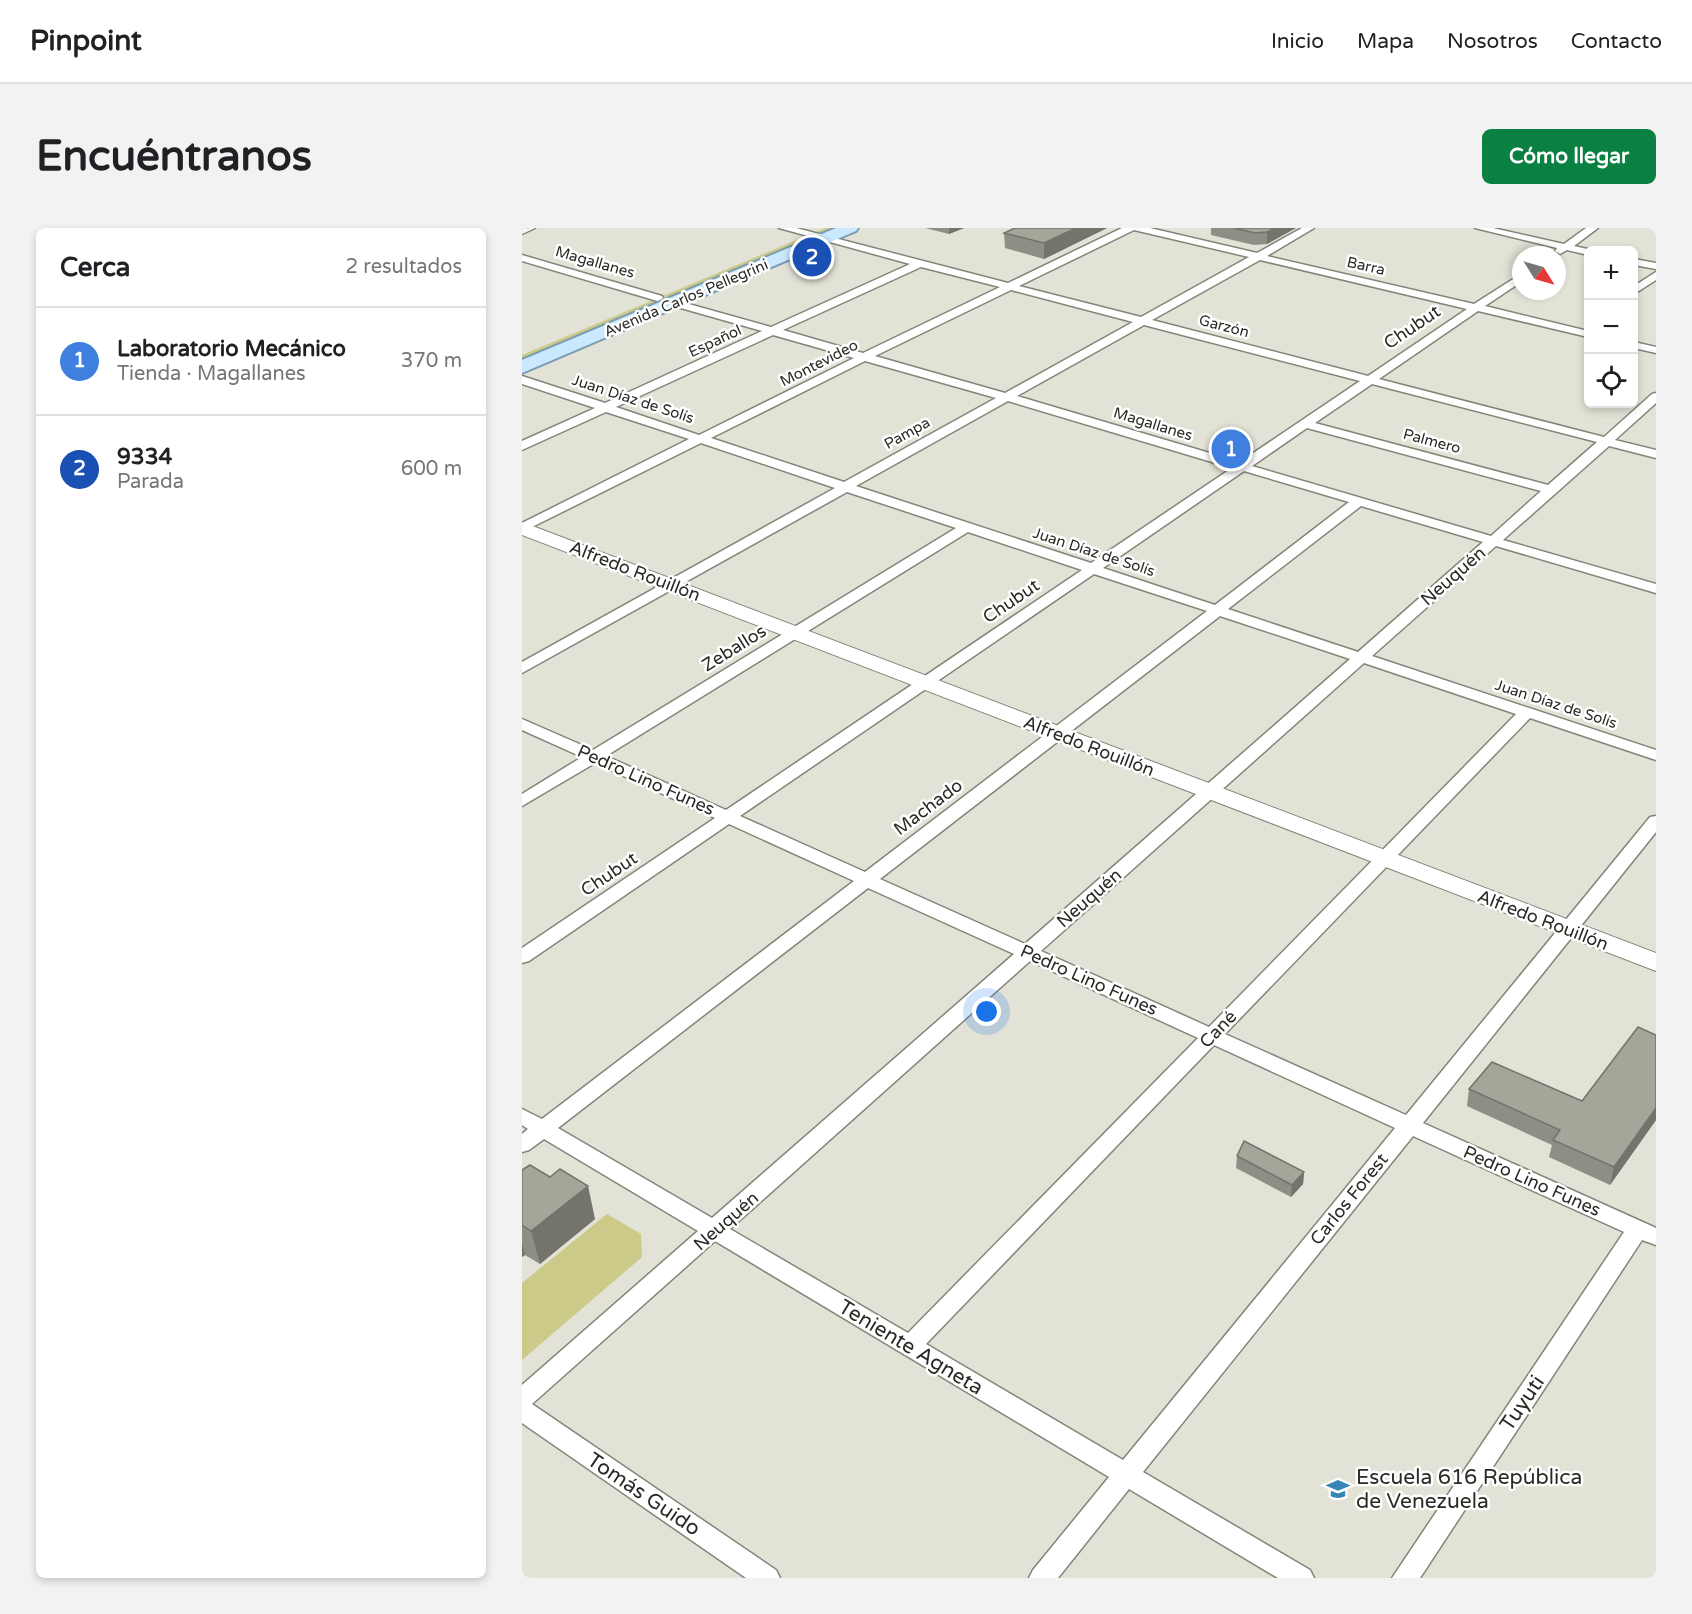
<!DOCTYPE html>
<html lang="es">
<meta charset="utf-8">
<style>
:root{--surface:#fff;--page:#f2f2f2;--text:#202124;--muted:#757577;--line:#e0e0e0;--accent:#0b8043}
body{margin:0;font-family:"Varela Round",sans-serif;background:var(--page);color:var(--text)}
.controls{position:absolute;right:18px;top:18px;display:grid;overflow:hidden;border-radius:9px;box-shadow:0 3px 9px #0003}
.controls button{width:54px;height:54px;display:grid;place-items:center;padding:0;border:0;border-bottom:2px solid var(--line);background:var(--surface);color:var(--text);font:30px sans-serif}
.compass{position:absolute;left:990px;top:18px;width:54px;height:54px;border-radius:50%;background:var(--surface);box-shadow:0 3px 9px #0003;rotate:127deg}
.you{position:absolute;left:465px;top:784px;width:21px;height:21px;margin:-15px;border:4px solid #fff;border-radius:50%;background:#1a73e8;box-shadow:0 0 0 9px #1a73e833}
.badge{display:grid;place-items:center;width:39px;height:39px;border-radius:50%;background:var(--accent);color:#fff;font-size:20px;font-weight:700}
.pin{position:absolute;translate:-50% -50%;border:3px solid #fff;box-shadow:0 2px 6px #0006}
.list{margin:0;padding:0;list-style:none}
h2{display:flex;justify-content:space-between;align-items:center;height:78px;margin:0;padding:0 24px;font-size:26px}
h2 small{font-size:20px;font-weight:400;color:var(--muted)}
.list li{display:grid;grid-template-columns:39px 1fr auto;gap:18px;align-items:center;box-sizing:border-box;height:108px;padding:0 24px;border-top:2px solid var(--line)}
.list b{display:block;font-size:22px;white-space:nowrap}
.list p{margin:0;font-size:20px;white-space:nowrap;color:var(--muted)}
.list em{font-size:20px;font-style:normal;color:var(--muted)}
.icon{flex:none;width:33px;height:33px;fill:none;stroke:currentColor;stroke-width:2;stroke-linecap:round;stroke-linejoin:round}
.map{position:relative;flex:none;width:1134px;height:1350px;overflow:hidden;border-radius:9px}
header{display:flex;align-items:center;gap:36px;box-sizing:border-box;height:84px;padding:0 30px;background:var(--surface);border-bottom:2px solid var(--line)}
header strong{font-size:28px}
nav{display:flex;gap:33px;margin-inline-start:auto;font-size:21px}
.intro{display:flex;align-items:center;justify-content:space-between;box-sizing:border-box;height:144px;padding:0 36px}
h1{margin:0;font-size:42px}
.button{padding:15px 27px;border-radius:9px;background:var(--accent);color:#fff;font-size:21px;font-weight:700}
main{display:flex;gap:36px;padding:0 36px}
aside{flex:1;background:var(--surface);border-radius:9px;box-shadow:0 3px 9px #0003}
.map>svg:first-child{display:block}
.green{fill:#ccca88}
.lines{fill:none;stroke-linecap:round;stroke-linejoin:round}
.street-casing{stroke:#848479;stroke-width:3}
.secondary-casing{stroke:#848479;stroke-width:2}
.primary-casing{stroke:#7c9cb2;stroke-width:4}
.street{fill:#fff;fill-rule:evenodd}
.secondary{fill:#fff;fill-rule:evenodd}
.primary{fill:#cbe9fe;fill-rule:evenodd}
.wall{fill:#8e8e84}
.shaded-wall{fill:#74746c}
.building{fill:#a5a59a;stroke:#74746c;stroke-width:1.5}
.labels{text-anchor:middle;stroke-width:5;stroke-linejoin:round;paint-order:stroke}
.far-street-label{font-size:15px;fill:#2a2a25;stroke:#fff}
.street-label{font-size:18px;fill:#2a2a25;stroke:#fff}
.near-street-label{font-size:21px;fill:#2a2a25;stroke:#fff}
.near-poi-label{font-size:21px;fill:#2a2a25;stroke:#fff;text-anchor:start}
</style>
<header>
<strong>Pinpoint</strong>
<nav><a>Inicio</a><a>Mapa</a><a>Nosotros</a><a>Contacto</a></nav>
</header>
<div class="intro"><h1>Encuéntranos</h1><a class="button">Cómo llegar</a></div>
<main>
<aside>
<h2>Cerca<small>2 resultados</small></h2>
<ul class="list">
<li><span class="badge" style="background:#3f7fe0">1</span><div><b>Laboratorio Mecánico</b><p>Tienda · Magallanes</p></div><em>370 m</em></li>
<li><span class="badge" style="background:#1a4fb4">2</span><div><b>9334</b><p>Parada</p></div><em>600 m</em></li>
</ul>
</aside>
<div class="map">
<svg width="1134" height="1350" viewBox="0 0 1134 1350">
<rect width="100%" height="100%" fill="#e2e2d6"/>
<g class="green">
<polygon points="303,0 328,0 0,139 0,127"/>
<polygon points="85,986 119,1006 120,1029 0,1132 0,1055"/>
</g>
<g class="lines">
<g class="street-casing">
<g id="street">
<polygon points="0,0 13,0 0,6"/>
<path d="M257,0h17l212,55 114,-55h28l107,25 45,-25h12l-47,28 207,48 47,-30v8l-36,24 103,25v6l-110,-26 -99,68 225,58 48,-43 4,-1v10l-41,37 41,10v8l-47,-12 -106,94 153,44v9l-160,-47 -124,110 284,94v10l-126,-42 -305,316 181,81 244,-298 6,-1v16l-233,291 233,105v17l-14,-5 -222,338h-28l232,-346 -211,-96 -270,336 167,98 4,8h-36l-149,-89 -71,89h-29l4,-8 76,-93 -394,-236 -183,163 244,166 4,8h-34l-224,-155v-38l176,-154 -154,-92 -15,11 -7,2v-18l6,-5 -6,-4v-16l20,10 312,-238 -125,-57 -200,137 -7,2v-15l193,-130 -120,-55 -73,43v-12l60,-37 -60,-27v-11l71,31 363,-222 -109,-36 -325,181v-11l313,-174 -134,-45 -179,89v-9l167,-84 -83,-27 -84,38v-9l73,-33 -73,-24v-8l83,27 157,-72 -92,-26v-4h8l93,26 139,-63zM612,2l115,27 -108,60 -122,-31zM738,32l207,49 -99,67 -216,-56zM399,39l79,20 -137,66 -80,-23zM489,62l122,32 -128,71 -130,-37zM622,97l216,56 -120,81 -223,-66zM251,107l81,23 -155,77 -83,-28zM343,133l131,37 -152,84 -133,-44zM850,156l225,58 -49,43 -233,-62zM486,173l224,67 -141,95 -235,-77zM785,200l234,63 -50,45 -239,-70zM722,243l105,31 -134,103 -112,-37zM839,278l122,36 -125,110 -130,-43zM446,304l114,38 -356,240 -120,-54zM572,346l113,37 -342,261 -125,-56zM698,388l130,43 -325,285 -145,-65zM842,435l152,51 -307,313 -168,-76zM346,660l146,66 -302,264 -154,-90zM508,733l168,77 -290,295 -178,-104zM692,817l181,83 -272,332 -197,-116z"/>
<polygon points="953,0 971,0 1042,16 1064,0 1076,0 1052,18 1070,22 1066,22 1066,27 1045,22 1038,26 1033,23 1035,20"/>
<polygon points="0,27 140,68 141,70 136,73 132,72 0,33"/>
<polygon points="1112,31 1134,35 1134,41 1112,37"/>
<polygon points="1134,44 1134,52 1112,66 1112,58"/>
<polygon points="1112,114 1134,119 1134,125 1112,120"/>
</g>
</g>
<g class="secondary-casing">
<polygon id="secondary" points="0,294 1134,725 1134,743 0,307"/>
</g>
<g class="primary-casing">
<polygon id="primary" points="314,0 336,0 334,3 0,145 0,132"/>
</g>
<use href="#street" class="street"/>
<use href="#secondary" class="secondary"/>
<use href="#primary" class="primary"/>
</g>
<g class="wall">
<polygon points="403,0 442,0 427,6"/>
<polygon points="585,0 522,31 483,20 482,5"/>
<polygon points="689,0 774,0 745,16 732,17 689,7"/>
<polygon points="1134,807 1134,892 1088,957 1027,929 1030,917 945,878 947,861 1060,873"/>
<polygon points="715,928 782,944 781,956 769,969 714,940"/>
<polygon points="0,942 73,991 18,1036 3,1027 0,1029"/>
</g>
<g class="shaded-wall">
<polygon points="427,0 442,0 427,6"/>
<polygon points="554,0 585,0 522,31 522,15"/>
<polygon points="753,0 774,0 745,16 745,4"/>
<polygon points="1134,880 1134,892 1088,957 1092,939"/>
<polygon points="782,944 781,956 769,969 770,957"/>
<polygon points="66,958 73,991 18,1036 9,1003"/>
<polygon points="0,1014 3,1027 0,1029"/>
</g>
<g class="building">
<polygon points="493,0 554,0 522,15 482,5"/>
<polygon points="712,0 753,0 745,4 733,5"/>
<polygon points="1116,799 1134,807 1134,880 1092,939 1031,912 1038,902 947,861 970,834 1060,873"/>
<polygon points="722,913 782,944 770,957 715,928"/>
<polygon points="8,937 28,949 38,941 66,958 9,1003 0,997 0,942"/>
</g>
<defs>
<g id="school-bare" transform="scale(1.8)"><path d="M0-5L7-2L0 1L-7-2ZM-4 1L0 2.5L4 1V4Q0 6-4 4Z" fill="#3586b7" stroke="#fff" stroke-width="2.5" paint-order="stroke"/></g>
</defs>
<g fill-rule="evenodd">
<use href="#school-bare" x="816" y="1261"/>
</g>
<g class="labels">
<g class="far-street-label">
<text transform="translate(73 34) rotate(16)" y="5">Magallanes</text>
<text transform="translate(844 38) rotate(13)" y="5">Barra</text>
<text transform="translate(164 70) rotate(-23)" y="5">Avenida Carlos Pellegrini</text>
<text transform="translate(702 98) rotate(15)" y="5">Garzón</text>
<text transform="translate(193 113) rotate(-25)" y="5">Español</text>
<text transform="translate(297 135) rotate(-27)" y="5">Montevideo</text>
<text transform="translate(111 171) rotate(18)" y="5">Juan Díaz de Solís</text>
<text transform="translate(631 196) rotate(17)" y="5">Magallanes</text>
<text transform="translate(385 205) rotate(-29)" y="5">Pampa</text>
<text transform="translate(910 213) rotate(15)" y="5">Palmero</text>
<text transform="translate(572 324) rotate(18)" y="5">Juan Díaz de Solís</text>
<text transform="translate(1034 476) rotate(18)" y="5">Juan Díaz de Solís</text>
</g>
<g class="street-label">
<text transform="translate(890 99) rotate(-34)" y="6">Chubut</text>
<text transform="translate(113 343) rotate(21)" y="6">Alfredo Rouillón</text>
<text transform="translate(931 348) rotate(-41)" y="6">Neuquén</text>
<text transform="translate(489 373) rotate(-34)" y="6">Chubut</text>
<text transform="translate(212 420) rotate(-32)" y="6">Zeballos</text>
<text transform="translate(567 518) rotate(21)" y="6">Alfredo Rouillón</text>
<text transform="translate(124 552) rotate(24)" y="6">Pedro Lino Funes</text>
<text transform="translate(406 579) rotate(-37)" y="6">Machado</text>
<text transform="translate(87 646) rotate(-34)" y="6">Chubut</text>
<text transform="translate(567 670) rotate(-41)" y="6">Neuquén</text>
<text transform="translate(1021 692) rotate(21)" y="6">Alfredo Rouillón</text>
<text transform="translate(567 752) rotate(24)" y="6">Pedro Lino Funes</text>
<text transform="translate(696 801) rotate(-46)" y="6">Cané</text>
<text transform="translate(1010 953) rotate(24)" y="6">Pedro Lino Funes</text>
<text transform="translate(827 971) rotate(-51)" y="6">Carlos Forest</text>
<text transform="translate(204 993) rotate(-41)" y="6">Neuquén</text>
</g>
<g class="near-street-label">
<text transform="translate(389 1119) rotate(31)" y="7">Teniente Agneta</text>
<text transform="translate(1000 1175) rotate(-56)" y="7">Tuyuti</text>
<text transform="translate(122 1266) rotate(34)" y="7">Tomás Guido</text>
</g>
<g class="near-poi-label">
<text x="834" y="1256">Escuela 616 República<tspan x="834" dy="24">de Venezuela</tspan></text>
</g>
</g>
</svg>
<div class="controls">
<button>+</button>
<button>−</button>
<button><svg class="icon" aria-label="locate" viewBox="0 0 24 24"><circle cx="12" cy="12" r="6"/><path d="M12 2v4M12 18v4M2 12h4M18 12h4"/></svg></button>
</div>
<svg class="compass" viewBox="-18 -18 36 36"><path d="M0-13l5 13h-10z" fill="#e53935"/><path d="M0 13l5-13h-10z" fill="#757577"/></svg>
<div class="you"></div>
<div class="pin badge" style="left:709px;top:221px;background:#3f7fe0">1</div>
<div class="pin badge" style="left:290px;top:29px;background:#1a4fb4">2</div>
</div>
</main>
